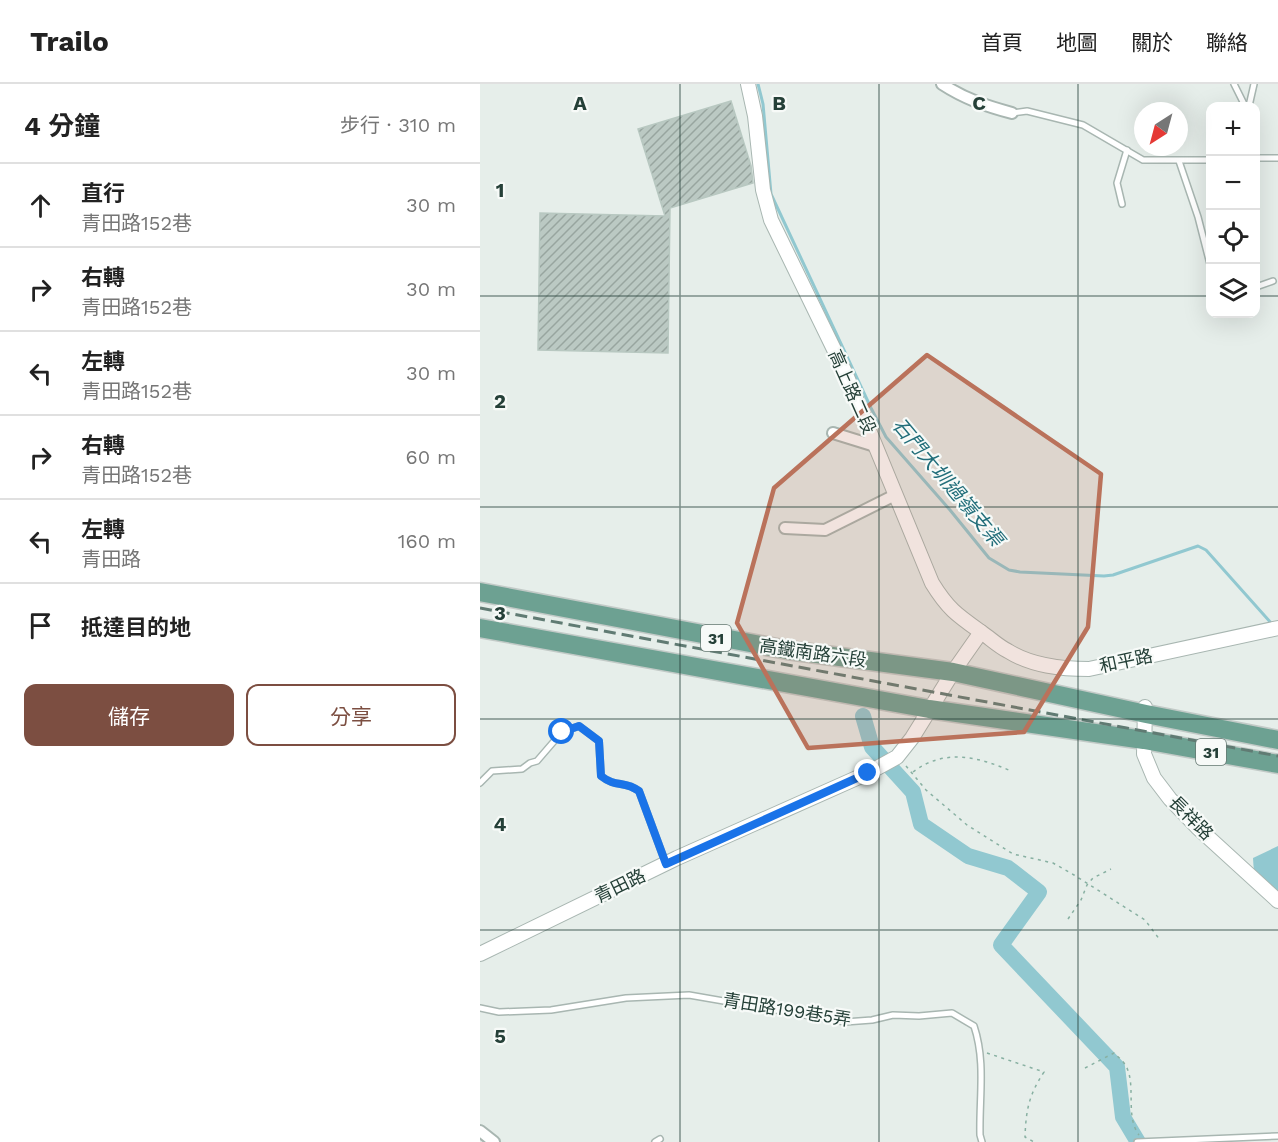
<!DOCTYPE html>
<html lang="zh-TW">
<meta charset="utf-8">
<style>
:root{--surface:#fff;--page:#f2f2f2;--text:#222;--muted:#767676;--line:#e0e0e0;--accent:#7c4e41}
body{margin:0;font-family:"Work Sans","Noto Sans TC",sans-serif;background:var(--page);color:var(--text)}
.controls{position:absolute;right:18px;top:18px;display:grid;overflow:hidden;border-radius:12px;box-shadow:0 6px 24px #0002}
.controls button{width:54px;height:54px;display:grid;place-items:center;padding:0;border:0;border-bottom:2px solid var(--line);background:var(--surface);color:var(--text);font:30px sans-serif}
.compass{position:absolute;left:654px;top:18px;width:54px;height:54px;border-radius:50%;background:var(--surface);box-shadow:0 6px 24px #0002;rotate:216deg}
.stop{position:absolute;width:18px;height:18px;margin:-14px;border:4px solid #1a73e8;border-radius:50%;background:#fff}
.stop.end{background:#1a73e8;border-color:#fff;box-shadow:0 2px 6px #0008}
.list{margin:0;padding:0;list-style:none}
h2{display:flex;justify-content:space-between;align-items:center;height:78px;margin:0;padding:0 24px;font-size:26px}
h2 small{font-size:20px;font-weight:400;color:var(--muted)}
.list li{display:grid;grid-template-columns:39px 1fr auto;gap:18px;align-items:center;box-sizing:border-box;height:84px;padding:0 24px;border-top:2px solid var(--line)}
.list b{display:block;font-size:22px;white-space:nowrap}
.list p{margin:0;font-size:20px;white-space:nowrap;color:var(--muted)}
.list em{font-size:20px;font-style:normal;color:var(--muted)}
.actions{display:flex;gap:12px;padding:18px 24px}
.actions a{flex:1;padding:14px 0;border:2px solid var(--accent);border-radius:12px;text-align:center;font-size:21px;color:var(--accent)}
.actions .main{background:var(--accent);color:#fff}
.icon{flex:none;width:33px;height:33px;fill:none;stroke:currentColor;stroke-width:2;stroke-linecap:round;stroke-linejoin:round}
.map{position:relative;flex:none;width:798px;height:1058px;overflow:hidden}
header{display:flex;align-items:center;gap:36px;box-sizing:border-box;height:84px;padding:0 30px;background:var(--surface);border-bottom:2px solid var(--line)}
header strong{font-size:28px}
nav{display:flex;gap:33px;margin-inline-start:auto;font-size:21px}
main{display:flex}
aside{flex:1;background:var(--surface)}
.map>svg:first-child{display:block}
.water{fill:#91c8d0}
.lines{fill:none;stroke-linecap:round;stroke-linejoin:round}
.stream{stroke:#91c8d0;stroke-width:3}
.river{stroke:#91c8d0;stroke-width:16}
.building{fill:url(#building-hatch);stroke:#b8c8c1;stroke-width:1.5}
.service-casing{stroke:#a8b6b1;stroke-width:8}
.minor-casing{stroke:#a8b6b1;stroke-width:14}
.tertiary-casing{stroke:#a8b6b1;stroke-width:16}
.primary-casing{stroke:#c2cac7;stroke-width:21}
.path{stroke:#88b0a2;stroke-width:1.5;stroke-dasharray:3 4.5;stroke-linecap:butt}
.service{stroke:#fff;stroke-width:5}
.minor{stroke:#fff;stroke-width:10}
.tertiary{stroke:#fff;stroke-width:14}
.primary{stroke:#6da192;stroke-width:18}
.rail{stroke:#607b73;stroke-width:3;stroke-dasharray:12 6;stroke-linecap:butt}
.route{stroke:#1a73e8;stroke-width:8}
.marked{fill:#ba725b;fill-opacity:0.2;stroke:#ba725b;stroke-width:4.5;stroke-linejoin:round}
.grid{fill:none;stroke:#254038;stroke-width:1.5;stroke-opacity:0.55}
.labels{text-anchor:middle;stroke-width:4.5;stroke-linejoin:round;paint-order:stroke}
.shield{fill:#f7faf8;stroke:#647872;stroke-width:1.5}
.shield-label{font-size:16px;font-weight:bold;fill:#254038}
.street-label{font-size:18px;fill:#254038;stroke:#f7faf8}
.water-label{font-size:20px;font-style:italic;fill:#226e7a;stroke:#f7faf8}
.grid-label{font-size:20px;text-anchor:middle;font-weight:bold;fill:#254038;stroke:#f7faf8;stroke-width:4.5;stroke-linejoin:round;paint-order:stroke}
</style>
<header>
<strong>Trailo</strong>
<nav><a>首頁</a><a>地圖</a><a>關於</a><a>聯絡</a></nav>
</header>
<main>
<aside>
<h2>4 分鐘<small>步行 · 310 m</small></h2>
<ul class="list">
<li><svg class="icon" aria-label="ahead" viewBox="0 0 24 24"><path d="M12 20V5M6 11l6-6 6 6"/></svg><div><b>直行</b><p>青田路152巷</p></div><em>30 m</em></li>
<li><svg class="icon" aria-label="right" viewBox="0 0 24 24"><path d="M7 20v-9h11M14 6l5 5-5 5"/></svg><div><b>右轉</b><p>青田路152巷</p></div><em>30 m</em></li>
<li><svg class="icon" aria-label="left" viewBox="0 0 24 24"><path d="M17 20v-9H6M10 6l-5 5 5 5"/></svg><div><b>左轉</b><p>青田路152巷</p></div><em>30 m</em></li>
<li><svg class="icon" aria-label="right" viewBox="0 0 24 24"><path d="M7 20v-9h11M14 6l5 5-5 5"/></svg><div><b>右轉</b><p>青田路152巷</p></div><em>60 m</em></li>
<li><svg class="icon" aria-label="left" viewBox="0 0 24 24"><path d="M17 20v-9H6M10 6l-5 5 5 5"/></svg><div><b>左轉</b><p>青田路</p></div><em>160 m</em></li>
<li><svg class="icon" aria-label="arrive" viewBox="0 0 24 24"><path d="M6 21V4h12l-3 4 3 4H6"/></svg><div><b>抵達目的地</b></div></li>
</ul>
<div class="actions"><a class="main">儲存</a><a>分享</a></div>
</aside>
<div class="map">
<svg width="798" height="1058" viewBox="0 0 798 1058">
<defs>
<pattern id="building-hatch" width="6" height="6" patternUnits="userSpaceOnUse" patternTransform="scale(1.5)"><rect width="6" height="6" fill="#bbc9c3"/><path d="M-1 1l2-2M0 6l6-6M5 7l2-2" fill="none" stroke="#98a59f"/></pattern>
</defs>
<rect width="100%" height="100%" fill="#e6eeea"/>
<polygon class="water" points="798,762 798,810 774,789 773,774"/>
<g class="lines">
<polyline class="stream" points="278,0 283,20 291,110 391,324 406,353 470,426 509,474 529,486 540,488 624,492 633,491 718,462 726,466 792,540"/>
<polyline class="river" points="383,632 392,663 433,708 441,740 488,772 528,784 559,808 521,861 637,983 643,1033 658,1058"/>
</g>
<polygon class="building" points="251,17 271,82 273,99 190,124 188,269 58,266 60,129 185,132 158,45"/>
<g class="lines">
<g class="service-casing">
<g id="service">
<polyline points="754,0 765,22"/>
<polyline points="769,22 774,0"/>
<polyline points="532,29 547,27 603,41 663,76 730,76"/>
<polyline points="776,74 798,74"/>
<polyline points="699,77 718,133 730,180"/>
<polyline points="642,120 637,99 647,66"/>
<polyline points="776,203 793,197"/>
<path d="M0,699l12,-12 30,-2 8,-6 7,-2 25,-29 17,-6 20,15 2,35c15,12 23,4 38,15l27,73"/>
<path d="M0,924l19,4 52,-2 75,-12 63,-3 156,27 27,-2 21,-5 26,1 33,-3 22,13c12,36 5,72 6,109l2,7"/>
<polyline points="175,1058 180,1055"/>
<polyline points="657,1058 798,1052"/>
</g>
</g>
<g class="minor-casing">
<g id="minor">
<path d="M462,0c23,15 44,22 70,29"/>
<polyline points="353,349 395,362"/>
<polyline points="305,444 345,446 415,411"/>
<polyline points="0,1047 14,1058"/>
</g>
</g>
<g class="tertiary-casing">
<g id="tertiary">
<path d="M268,0l7,32 8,74 8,30 74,152 87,211c16,26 25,32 49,49 9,6 17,14 27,19 24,15 53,18 81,18l189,-41"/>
<polyline points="665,623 664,670 674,694 690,715 717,743 798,817"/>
<polyline points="0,870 197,774 388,689 417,673 432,654 473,588 501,548"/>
</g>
</g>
<g class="primary-casing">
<g id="primary">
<polyline points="0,508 307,566 473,588 666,630 798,656"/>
<polyline points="0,544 449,625 664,656 798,680"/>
</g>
</g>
<g class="path">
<polyline points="426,682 446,706 487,741 533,770 573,779 594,791 665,836 680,856"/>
<path d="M433,688c31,-24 66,-15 98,-1"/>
<polyline points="588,835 601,816 607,801 613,794 631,785"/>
<path d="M507,969l57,19c-15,23 -18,37 -19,65l9,5"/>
<path d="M605,984l29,-15c3,3 7,6 10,10 14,19 0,52 15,72"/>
</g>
<use href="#service" class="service"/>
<use href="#minor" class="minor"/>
<use href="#tertiary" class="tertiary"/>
<use href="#primary" class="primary"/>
<polyline class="rail" points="0,524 798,672"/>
</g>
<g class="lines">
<path class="route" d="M82,648l17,-6 20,15 2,35c15,12 23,4 38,15l27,73 202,-91"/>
</g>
<path class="marked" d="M447,271l174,119 -13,153 -64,105 -216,16 -71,-125 37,-135z"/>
<path class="grid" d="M200,0v1058M399,0v1058M598,0v1058M0,212h730M776,212h22M0,423h798M0,635h798M0,846h798"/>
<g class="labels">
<g class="shield">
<rect x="221" y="541" width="30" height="26" rx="4.5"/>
<rect x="716" y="655" width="30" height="26" rx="4.5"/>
</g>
<g class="shield-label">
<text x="236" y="560">31</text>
<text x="731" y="674">31</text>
</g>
<g class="street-label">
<text transform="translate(372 308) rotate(66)" y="6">高上路二段</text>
<text transform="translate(333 569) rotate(8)" y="6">高鐵南路六段</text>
<text transform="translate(646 577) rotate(-12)" y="6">和平路</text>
<text transform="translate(711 734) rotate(45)" y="6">長祥路</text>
<text transform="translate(140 802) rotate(-26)" y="6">青田路</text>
<text transform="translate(307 926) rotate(9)" y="6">青田路199巷5弄</text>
</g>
<g class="water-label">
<text transform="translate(468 398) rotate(50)" y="7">石門大圳過嶺支渠</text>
</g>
</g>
<g class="grid-label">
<text x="100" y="26">A</text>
<text x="299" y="26">B</text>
<text x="499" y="26">C</text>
<text x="20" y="113">1</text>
<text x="20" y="324">2</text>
<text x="20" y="536">3</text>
<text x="20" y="747">4</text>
<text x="20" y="959">5</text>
</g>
</svg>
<div class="controls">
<button>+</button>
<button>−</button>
<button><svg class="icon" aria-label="locate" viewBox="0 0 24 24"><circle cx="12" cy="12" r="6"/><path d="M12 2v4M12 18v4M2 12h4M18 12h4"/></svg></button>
<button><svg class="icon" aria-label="layers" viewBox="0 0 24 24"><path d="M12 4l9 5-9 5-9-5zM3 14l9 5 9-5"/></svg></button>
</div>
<svg class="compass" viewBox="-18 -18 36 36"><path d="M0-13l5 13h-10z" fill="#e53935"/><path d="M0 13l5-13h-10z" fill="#767676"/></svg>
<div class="stop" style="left:82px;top:648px"></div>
<div class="stop end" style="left:388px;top:689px"></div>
</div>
</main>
